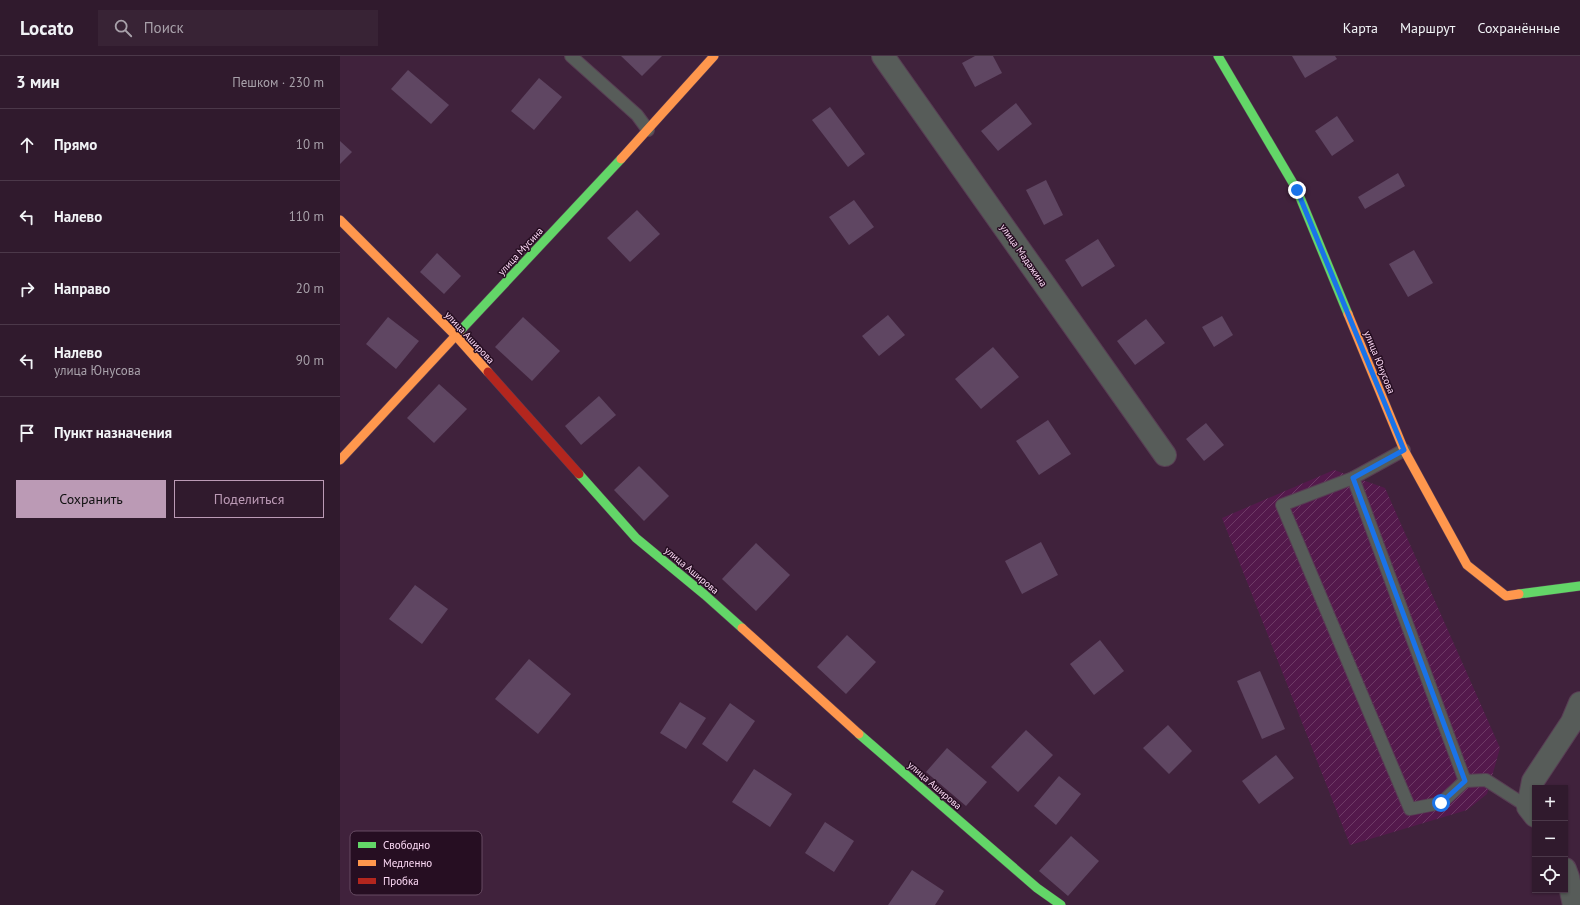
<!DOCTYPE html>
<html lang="ru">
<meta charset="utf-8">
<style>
:root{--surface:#301a2d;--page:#382335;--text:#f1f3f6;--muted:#a8a1aa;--line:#4b3849;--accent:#bb9ab5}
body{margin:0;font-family:"PT Sans",sans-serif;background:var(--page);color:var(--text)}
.controls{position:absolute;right:12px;bottom:12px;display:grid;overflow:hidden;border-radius:0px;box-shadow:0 1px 3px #0004}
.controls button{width:36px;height:36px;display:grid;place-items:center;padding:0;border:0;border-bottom:1px solid var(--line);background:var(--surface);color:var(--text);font:20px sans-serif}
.stop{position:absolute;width:12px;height:12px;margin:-9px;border:3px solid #1a73e8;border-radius:50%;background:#fff}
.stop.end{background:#1a73e8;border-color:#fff;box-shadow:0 1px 4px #0008}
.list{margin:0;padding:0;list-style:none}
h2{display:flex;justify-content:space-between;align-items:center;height:52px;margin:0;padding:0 16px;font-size:17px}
h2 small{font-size:13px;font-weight:400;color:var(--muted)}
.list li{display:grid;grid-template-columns:26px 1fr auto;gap:12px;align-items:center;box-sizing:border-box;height:72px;padding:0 16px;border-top:1px solid var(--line)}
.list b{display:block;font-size:15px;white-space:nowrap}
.list p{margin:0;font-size:13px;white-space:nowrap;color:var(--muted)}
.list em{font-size:13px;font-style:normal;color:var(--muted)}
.actions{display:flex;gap:8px;padding:12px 16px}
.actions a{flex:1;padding:9px 0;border:1px solid var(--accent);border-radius:0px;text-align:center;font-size:14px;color:var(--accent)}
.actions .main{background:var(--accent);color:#111}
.icon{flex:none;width:22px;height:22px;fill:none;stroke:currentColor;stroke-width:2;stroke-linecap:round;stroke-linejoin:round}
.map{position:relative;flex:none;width:1240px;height:849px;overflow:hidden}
header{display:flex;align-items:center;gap:24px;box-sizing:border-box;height:56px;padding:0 20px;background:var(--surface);border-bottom:1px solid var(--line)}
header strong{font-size:19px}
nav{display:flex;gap:22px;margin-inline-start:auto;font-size:14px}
.search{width:280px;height:36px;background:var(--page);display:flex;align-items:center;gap:10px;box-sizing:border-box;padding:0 14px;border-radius:0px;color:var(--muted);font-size:15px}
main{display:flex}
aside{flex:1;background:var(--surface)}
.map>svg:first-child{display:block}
.industrial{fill:url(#industrial-furrows)}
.building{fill:#5f4662}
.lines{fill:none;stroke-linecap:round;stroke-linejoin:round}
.lane-casing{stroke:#583e54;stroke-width:14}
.street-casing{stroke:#583e54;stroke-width:24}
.fast-casing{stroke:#583e54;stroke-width:10}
.slow-casing{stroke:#583e54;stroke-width:10}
.jam-casing{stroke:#583e54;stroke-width:10}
.lane{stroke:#575c59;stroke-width:12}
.street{stroke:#575c59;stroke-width:22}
.fast{stroke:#63d668;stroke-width:9}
.slow{stroke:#ff974d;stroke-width:9}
.jam{stroke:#b3261e;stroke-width:9}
.route{stroke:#1a73e8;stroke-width:5}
.labels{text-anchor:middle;stroke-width:3;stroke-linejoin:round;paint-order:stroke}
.street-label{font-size:10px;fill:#fddaf6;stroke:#260e22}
.key{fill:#260e22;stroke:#664b62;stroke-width:1}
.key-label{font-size:11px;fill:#fddaf6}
</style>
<header>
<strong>Locato</strong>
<div class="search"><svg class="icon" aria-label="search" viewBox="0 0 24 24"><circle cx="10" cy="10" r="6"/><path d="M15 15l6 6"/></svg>Поиск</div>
<nav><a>Карта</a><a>Маршрут</a><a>Сохранённые</a></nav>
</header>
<main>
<aside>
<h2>3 мин<small>Пешком · 230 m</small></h2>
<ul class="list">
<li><svg class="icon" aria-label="ahead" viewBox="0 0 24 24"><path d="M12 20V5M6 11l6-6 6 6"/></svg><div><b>Прямо</b></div><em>10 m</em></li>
<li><svg class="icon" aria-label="left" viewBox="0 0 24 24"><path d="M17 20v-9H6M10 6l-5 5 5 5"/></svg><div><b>Налево</b></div><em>110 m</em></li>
<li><svg class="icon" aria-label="right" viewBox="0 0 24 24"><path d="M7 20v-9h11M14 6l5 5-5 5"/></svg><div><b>Направо</b></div><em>20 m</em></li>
<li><svg class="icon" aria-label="left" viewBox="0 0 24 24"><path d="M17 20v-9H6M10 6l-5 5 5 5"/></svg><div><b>Налево</b><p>улица Юнусова</p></div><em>90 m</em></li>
<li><svg class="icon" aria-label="arrive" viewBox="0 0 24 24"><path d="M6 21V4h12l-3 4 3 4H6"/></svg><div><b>Пункт назначения</b></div></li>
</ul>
<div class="actions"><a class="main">Сохранить</a><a>Поделиться</a></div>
</aside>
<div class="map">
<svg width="1240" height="849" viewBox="0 0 1240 849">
<defs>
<pattern id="industrial-furrows" width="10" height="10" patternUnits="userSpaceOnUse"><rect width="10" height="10" fill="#54194c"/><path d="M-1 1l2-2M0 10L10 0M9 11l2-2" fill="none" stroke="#6e3a66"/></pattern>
</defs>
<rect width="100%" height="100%" fill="#40223c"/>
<polygon class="industrial" points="994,414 1045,432 1160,692 1147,738 1127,754 1010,789 882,462"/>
<g class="building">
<polygon points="281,0 322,0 302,20"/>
<polygon points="635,0 653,0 662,17 635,31 622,7"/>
<polygon points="952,0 995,0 997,3 965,22"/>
<polygon points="68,14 109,49 91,68 51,33"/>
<polygon points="199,22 222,41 194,74 171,55"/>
<polygon points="676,47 692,68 658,95 641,75"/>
<polygon points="490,51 525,98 508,111 472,64"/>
<polygon points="997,60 1014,85 992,100 975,75"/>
<polygon points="0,85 12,96 0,108"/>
<polygon points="1058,117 1065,130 1025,153 1018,141"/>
<polygon points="706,124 723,159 704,169 686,134"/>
<polygon points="514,144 534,171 509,189 489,161"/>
<polygon points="297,154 320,178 290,206 267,182"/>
<polygon points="758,183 775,210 742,231 725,204"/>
<polygon points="1074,194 1093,227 1068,241 1049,208"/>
<polygon points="97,197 121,220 104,238 80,216"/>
<polygon points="548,259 565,279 539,300 522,280"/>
<polygon points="882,260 893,279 874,291 862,271"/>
<polygon points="48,261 79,285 56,313 26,288"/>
<polygon points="183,261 220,295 192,325 155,291"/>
<polygon points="806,263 825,287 795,309 777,285"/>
<polygon points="653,291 679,321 641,353 615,323"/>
<polygon points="99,328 127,353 94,387 67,362"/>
<polygon points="259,340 276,359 241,389 225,370"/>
<polygon points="708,364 731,398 699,419 676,385"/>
<polygon points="866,367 884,389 864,405 846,383"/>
<polygon points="299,410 329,440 304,465 274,434"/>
<polygon points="701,486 718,519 682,538 665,505"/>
<polygon points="416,487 450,519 416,555 382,523"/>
<polygon points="75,529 108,553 82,588 49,563"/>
<polygon points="507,579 536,606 506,638 477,611"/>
<polygon points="760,584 784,615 754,639 730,608"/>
<polygon points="189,603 231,638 198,678 155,643"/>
<polygon points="920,615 945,673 922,683 897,625"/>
<polygon points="340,646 366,662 346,693 320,677"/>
<polygon points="390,647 415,665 387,706 362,688"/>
<polygon points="828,669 852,695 829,718 803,692"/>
<polygon points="686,674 713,699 678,736 651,711"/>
<polygon points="607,692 647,726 626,750 586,716"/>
<polygon points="936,699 954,722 919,748 902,725"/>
<polygon points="414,713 452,738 430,771 392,746"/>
<polygon points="719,720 741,738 716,769 694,750"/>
<polygon points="485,766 514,785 494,816 465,797"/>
<polygon points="731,780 759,805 728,840 699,815"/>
<polygon points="572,814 604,835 595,849 548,849"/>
</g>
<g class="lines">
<g class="lane-casing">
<g id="lane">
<polyline points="231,0 297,59 308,74"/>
<polyline points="1064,394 1013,422 1125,725 1146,724 1188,751"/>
<polyline points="1013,422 942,449 1070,753 1101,747 1125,725"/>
</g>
</g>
<g class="street-casing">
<g id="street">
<polyline points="543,0 825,399"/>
<polyline points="1195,760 1188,751 1193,725 1232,666 1240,647"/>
<polyline points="1225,813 1228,821 1234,849"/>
</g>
</g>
<g class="fast-casing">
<g id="fast">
<polyline points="878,0 957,134 1008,258"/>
<polyline points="120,275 281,103"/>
<polyline points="239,418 296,482 365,539 402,572"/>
<polyline points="1179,538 1240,530"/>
<polyline points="519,678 697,832 721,849"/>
</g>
</g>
<g class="slow-casing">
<g id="slow">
<polyline points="281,103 374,0"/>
<polyline points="0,164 116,280 148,316"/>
<polyline points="1008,258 1064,394 1127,509 1166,540 1179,538"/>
<polyline points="0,404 120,275"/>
<polyline points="402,572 519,678"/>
</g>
</g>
<g class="jam-casing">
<polyline id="jam" points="148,316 239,418"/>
</g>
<use href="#lane" class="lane"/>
<use href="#street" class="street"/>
<use href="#fast" class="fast"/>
<use href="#slow" class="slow"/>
<use href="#jam" class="jam"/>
</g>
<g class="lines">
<polyline class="route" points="957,134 1064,394 1013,422 1125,725 1101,747"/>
</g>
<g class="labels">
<g class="street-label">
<text transform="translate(180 195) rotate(-47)" y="4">улица Мусина</text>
<text transform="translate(684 199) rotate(55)" y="4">улица Мадажина</text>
<text transform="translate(130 281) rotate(47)" y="4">улица Аширова</text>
<text transform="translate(1040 306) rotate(68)" y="4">улица Юнусова</text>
<text transform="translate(352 514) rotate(40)" y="4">улица Аширова</text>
<text transform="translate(595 729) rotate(41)" y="4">улица Аширова</text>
</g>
</g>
<rect x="10" y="775" width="132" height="64" rx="6" class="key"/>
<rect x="18" y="786" width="18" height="6" fill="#63d668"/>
<rect x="18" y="804" width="18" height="6" fill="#ff974d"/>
<rect x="18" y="822" width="18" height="6" fill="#b3261e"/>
<g class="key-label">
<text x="43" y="793">Свободно</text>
<text x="43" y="811">Медленно</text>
<text x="43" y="829">Пробка</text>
</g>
</svg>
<div class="controls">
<button>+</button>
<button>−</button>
<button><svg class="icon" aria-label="locate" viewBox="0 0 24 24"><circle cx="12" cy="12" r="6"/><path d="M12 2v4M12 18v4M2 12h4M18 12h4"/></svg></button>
</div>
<div class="stop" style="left:1101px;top:747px"></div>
<div class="stop end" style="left:957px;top:134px"></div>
</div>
</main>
